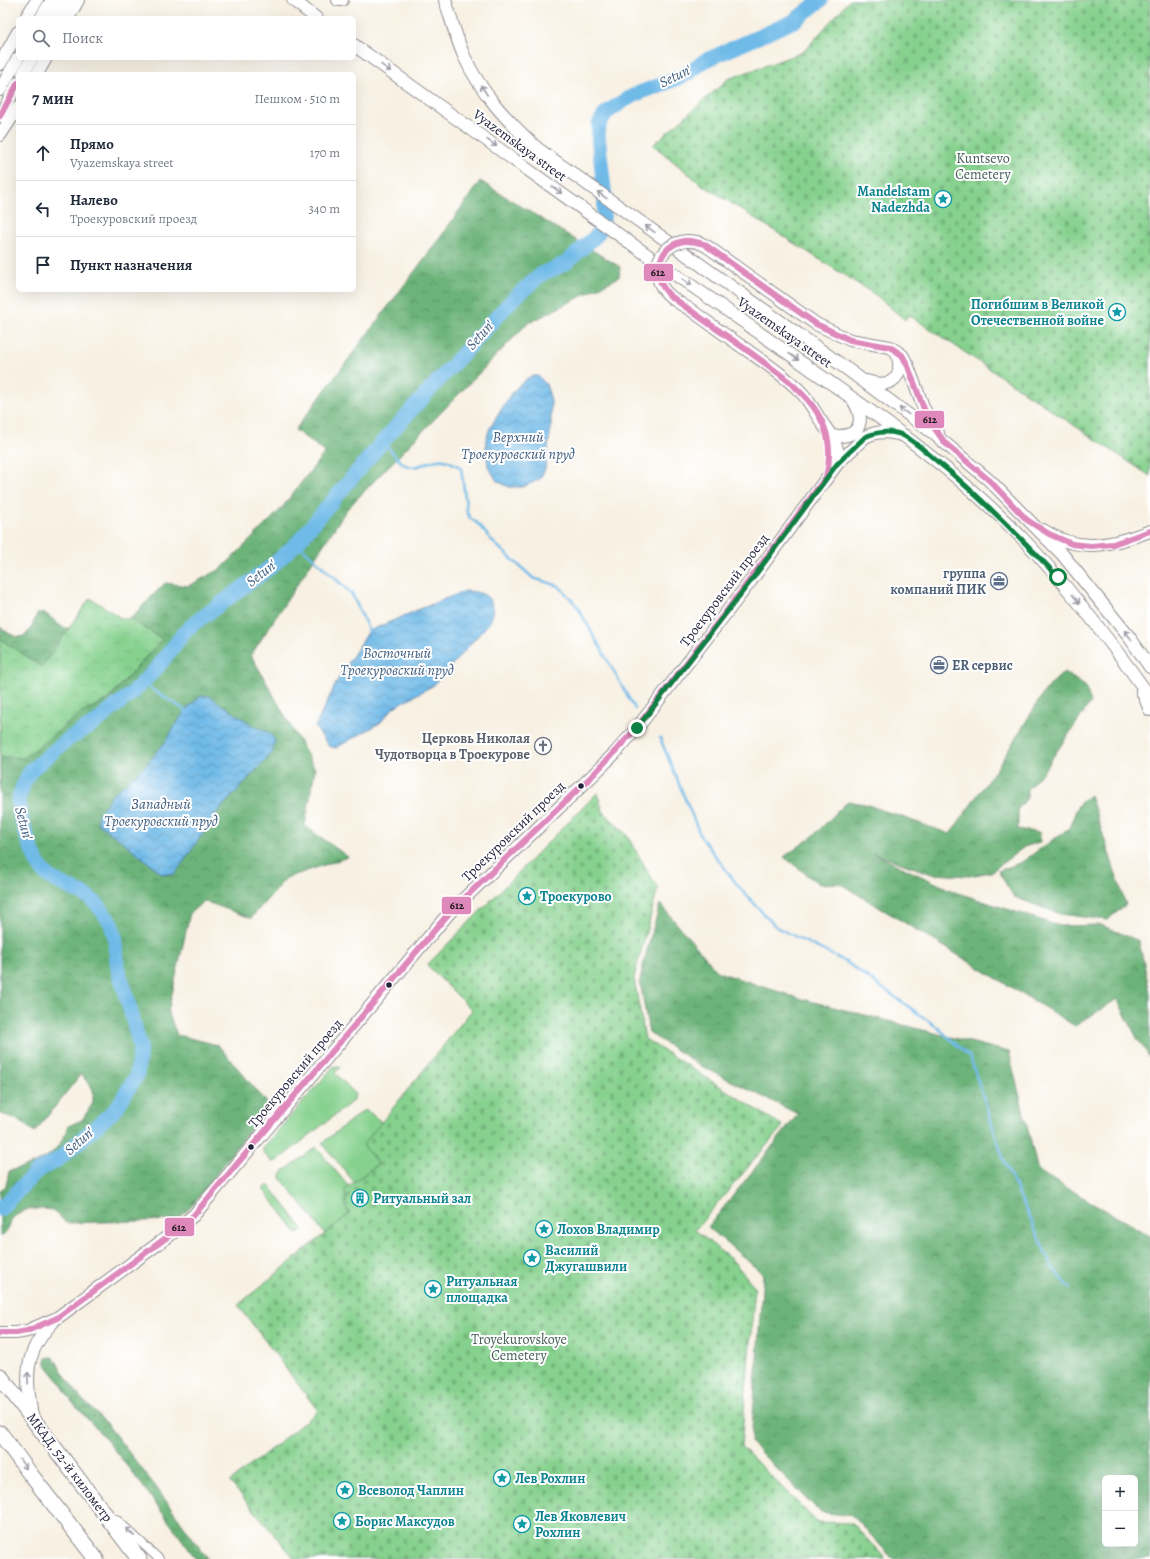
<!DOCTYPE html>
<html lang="ru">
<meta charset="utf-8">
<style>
:root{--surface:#fff;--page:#f6f6f7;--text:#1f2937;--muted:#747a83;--line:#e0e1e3}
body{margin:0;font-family:Alegreya,serif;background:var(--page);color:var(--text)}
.controls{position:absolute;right:12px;bottom:12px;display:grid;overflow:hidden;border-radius:6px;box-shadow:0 4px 16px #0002}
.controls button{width:36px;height:36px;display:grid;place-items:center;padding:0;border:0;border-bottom:1px solid var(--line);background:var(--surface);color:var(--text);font:20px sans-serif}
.stop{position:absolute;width:12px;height:12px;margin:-9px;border:3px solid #0b8043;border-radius:50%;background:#fff}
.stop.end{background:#0b8043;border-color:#fff;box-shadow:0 1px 4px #0008}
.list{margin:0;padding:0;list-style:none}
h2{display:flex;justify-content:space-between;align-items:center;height:52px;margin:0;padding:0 16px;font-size:17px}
h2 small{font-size:13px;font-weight:400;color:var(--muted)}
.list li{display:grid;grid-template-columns:26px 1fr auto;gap:12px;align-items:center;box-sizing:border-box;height:56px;padding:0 16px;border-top:1px solid var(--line)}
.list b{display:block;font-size:15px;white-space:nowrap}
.list p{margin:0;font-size:13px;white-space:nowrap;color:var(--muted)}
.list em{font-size:13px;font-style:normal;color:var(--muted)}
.icon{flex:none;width:22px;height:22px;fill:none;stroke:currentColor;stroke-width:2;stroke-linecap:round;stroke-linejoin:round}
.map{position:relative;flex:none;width:1150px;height:1559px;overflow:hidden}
.search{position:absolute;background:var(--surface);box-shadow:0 4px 16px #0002;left:16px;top:16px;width:340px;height:44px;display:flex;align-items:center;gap:10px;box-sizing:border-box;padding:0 14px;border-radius:6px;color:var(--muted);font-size:15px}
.panel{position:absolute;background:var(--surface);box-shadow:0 4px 16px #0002;left:16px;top:72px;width:340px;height:220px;border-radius:6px}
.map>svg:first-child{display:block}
.grass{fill:#86d18e;stroke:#547a64}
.forest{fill:url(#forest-crowns);stroke:#476a5a;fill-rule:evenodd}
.cemetery{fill:url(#cemetery-stones);stroke:#547a64}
.park{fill:url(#park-crowns);stroke:#547a64}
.water{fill:url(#water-waves);stroke:#486e92}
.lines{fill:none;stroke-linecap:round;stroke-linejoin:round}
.stream{stroke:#6fbae8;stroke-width:2.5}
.river{stroke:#6fbae8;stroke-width:15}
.street-casing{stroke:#8d8a8f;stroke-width:10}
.secondary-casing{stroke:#8d8a8f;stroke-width:14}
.highway-casing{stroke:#8d8a8f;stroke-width:17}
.street{stroke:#fff;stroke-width:8}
.secondary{stroke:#fff;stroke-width:12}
.highway{stroke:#fff;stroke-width:15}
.secondary-bridge-casing{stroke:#8d8a8f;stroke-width:14;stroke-linecap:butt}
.secondary-bridge{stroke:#fff;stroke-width:12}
.bus-1-casing{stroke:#fff;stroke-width:9}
.bus-1{stroke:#de88bb;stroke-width:6}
.oneway{stroke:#9c9ca7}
.route{stroke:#0b8043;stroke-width:5}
.bus-dot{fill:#22223b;stroke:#fff;stroke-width:1.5}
.labels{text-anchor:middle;stroke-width:4;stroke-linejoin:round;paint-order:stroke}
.street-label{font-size:14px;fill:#22223b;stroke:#fff}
.park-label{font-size:14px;fill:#455f58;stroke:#fff}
.culture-label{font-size:14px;font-weight:bold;fill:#0d838f;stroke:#fff;text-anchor:start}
.service-label{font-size:14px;font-weight:bold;fill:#4e5e75;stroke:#fff;text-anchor:end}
.worship-label{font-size:14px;font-weight:bold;fill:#5b616d;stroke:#fff;text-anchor:end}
.water-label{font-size:15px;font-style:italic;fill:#415f80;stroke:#fff}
.line-badge{stroke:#fff;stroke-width:1.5}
.pale-badge-label{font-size:11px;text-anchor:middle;font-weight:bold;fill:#111}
</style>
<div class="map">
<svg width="1150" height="1559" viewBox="0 0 1150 1559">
<defs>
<pattern id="forest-crowns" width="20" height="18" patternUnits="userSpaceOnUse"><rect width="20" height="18" fill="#6cb379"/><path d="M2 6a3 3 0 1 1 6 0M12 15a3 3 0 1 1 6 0" fill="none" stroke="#589164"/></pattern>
<pattern id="cemetery-stones" width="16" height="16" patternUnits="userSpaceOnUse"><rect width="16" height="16" fill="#86d18e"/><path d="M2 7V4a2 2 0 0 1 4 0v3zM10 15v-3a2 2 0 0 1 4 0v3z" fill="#73b37b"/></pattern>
<pattern id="park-crowns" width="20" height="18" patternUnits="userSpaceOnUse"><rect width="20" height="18" fill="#86d18e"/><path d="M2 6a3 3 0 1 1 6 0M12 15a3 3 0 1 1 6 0" fill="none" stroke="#73b37b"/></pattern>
<pattern id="water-waves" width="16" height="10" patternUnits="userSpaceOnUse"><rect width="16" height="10" fill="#6fbae8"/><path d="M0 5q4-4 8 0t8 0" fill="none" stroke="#5b97bd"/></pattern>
</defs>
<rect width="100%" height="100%" fill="#fff"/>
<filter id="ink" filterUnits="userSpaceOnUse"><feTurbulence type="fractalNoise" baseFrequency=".025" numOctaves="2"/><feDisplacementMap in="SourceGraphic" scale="8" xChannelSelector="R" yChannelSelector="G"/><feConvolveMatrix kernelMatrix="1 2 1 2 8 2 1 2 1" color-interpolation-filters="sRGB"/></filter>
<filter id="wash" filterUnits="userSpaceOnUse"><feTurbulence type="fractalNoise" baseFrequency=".012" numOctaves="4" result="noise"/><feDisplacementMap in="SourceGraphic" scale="16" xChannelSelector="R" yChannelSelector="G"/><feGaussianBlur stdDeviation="0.9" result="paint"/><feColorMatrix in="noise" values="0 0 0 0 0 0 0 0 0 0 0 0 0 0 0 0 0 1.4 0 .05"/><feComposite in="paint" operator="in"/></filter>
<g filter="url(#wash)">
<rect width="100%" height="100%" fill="#f8f1e3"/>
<g class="grass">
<polygon points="337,1066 340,1068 335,1073 355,1093 354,1100 277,1161 272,1162 263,1152 263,1148 333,1067"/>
<polygon points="364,1110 369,1112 383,1123 384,1159 354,1182 322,1143"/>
<polygon points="316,1147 349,1187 345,1189 371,1219 325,1234 281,1178 281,1175 283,1172"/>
<polygon points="269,1185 303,1229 297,1233 263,1189"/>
</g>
<g class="forest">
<path d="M480,181l140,86 -1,10 -92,47 -180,185 -96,146 64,114 -10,57 43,31 -62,21 -35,40 -47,-17 -14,12 -22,99 9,23 41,10 51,60 -77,101 -15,14 -111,3 -12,-13c-13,-1 -31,-4 -40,7 -7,7 -4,14 -14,20v-46l6,-5 3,-15c19,-5 40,-10 51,-28 4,-5 6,-12 8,-17l14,-6 11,-17v-14l-12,-15 -47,59c-9,-11 -20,-16 -34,-19v-416l63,28 18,-13 27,-13 54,-61 -32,-20 35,-36 23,3 33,-17 59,-59 45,-58 -30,-22 147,-195zM201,696l53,30 16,7 2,20 -53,57 -49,65 -8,-1 -36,-30 -28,-20 68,-83 19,-31z"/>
<path d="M43,613c11,3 18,21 30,13l17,17 -90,48v-64c22,17 28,11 37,-13z"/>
<polygon points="1064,672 1085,686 1091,702 1042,773 1027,789 1027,798 1018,809 1018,829 1040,833 1040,842 1024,847 991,872 969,876 932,874 872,853 955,892 1059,926 1101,925 1139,941 1150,993 1150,1058 1137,1038 1117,999 1075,1026 839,883 819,884 784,857 812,837 848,801 865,804 950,834 1001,762 1046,689"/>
<polygon points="1090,795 1126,905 1107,920 1060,914 1014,897 998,871 1022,862 1069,828 1078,805"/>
<path d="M660,904l58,68 80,26 211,54 29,119 112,65v323h-257l-40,-43 -33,-4 -69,-69 12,-169 -55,-47 90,-113 -95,-47 -54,-34 -9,-52 4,-20zM1105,1478h30v66h-30z"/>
<polygon points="52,1357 57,1362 64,1374 80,1397 106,1423 156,1487 208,1559 196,1559 145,1489 104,1437 72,1402 59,1381 46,1365 46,1358"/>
</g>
<g class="cemetery">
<polygon points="850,0 1150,0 1150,476 909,315 905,320 877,296 701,184 653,145 728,79 803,52"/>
<polygon points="597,793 603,811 626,834 658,888 634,978 645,1039 783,1126 695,1230 733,1261 755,1287 741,1446 817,1522 852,1523 886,1559 295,1559 230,1482 318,1411 238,1305 349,1214 346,1206 345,1189 378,1164 363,1145 472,1010 427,965"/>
</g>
<polygon class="park" points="90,598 121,618 130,619 162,639 107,700 81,713 24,758 0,756 0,639 42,667"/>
<g class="water">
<polygon points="531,376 538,376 546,384 551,400 551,428 545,469 540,479 523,487 509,487 497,481 488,466 486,450 486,439 490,428 510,395 518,386"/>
<path d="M465,591c21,0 33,9 25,31l-56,63 -40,22 -14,16 -44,25 -7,-2 -14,-19 25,-52 29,-44 53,-23z"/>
<polygon points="201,696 209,696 254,726 270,733 275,741 272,753 219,810 175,874 162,874 126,844 98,824 97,816 113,794 146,765 166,741 185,710"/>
</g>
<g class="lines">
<g class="stream">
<path d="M383,441c6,7 12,16 19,22 15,11 27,-6 42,-3 6,1 12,5 17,8l6,44 3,6 8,6 16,19 39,35 26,8 18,20 58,103"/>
<polyline points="297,543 352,594 369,631"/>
<polyline points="142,683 185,710"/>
<polyline points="660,738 701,837 739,887 776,927 846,962 937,1027 970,1057 1004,1161 1052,1267 1070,1288"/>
</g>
<polyline class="river" points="0,1209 37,1171 59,1159 116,1109 137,1075 140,1047 125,990 119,973 117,963 116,941 111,923 97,904 87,896 52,879 44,872 37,862 28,840 20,814 18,800 25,780 32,769 70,738 95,723 131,694 157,668 184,633 192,625 272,566 297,543 383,441 513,299 543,273 556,268 567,262 597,235 602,224 604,214 605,197 598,135 599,124 606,113 625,100 639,93 679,78 689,73 704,61 794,21 821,0"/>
</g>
</g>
<g filter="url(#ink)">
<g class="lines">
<g class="street-casing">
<polyline id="street" points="116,1519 159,1559"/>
</g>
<g class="secondary-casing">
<g id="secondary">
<polyline points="293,0 316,18"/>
<polyline points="338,0 342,0"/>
<path d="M445,0c6,18 11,38 19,56 17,37 44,66 74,93l309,220 86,64 57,48 72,73 68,84 20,29"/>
<polyline points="26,18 37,0"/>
<polyline points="41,18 52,0"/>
<polyline points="55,18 65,0"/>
<polyline points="68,18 78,0"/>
<path d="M354,45c104,74 208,150 313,224 49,33 97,67 145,101 74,51 148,104 211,169 47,49 88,103 127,158"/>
<polyline points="0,64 18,32"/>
<polyline points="23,74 32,58"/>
<polyline points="37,74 46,58"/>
<polyline points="0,90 18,58"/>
<polyline points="0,116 18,83"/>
<polyline points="0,135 18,108"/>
<polyline points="708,247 816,324 850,340 890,347 902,355 907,364 924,409 938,433"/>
<path d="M741,346c20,14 42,28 59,45 11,11 16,24 25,36 9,12 15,21 12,37"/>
<path d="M866,381c25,8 40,-3 30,-30"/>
<path d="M837,436c25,1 28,-18 16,-36"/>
<path d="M1043,530c36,24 70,15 107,1"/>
<polyline points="1142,691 1150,710"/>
<path d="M0,1333h16l11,-2 30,-13 113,-83 24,-20 256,-303 142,-136 23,-23 22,-25 113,-146 87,-118 28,-27c14,-7 26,-5 40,-1"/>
<path d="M32,1417c-6,-40 -9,-64 21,-95"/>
</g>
</g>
<g class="highway-casing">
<g id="highway">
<polyline points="0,1376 139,1559"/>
<polyline points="0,1433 31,1475 96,1559"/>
</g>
</g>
<use href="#street" class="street"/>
<use href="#secondary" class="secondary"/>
<use href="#highway" class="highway"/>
<g class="secondary-bridge-casing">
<path id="secondary-bridge" d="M708,247c-28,-19 -64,10 -46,40 6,10 19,17 29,23 16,12 33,24 50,36"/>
</g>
<use href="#secondary-bridge" class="secondary-bridge"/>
<g class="bus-1-casing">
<g id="bus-1">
<polyline points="0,116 18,83"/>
<path d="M0,1333h16l11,-2 30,-13 113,-83 24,-20 256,-303 142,-136 41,-44 95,-123 98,-132c17,-65 -37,-96 -82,-129 -25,-17 -50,-35 -75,-53 -2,-3 -6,-7 -7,-10 -9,-16 0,-38 18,-43 8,-3 16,0 24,2l112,80 34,16 40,7 12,8 5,9 17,45 9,17 12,17 45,38 37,39 22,14 23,10 19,2 22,-2 37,-13"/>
</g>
</g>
<use href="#bus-1" class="bus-1"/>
</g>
<defs><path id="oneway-shaft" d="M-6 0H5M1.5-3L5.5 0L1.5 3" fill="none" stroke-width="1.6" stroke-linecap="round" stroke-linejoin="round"/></defs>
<g class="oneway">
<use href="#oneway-shaft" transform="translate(386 68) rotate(35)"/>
<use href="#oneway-shaft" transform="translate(484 90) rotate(-123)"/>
<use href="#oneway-shaft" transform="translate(492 143) rotate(35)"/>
<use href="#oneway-shaft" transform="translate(557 190) rotate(36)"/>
<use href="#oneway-shaft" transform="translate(602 195) rotate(-144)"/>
<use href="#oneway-shaft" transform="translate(650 229) rotate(-145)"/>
<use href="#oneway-shaft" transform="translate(687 282) rotate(35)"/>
<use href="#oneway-shaft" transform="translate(794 357) rotate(35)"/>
<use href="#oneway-shaft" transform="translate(904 411) rotate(-144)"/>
<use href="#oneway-shaft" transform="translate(1076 599) rotate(51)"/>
<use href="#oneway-shaft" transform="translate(1128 635) rotate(-128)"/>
<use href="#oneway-shaft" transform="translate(28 1378) rotate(-91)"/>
<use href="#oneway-shaft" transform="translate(23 1464) rotate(54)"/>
<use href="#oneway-shaft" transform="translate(130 1532) rotate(-137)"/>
</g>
</g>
<g class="lines" filter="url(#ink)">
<path class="route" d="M637,728l113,-146 87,-118 28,-27c12,-6 29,-7 41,0 15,9 29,23 43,34 39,34 74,69 109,106"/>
</g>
<defs>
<g id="sight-ring" transform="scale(0.9)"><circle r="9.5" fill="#fff" stroke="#0f9aa8" stroke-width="1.5"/><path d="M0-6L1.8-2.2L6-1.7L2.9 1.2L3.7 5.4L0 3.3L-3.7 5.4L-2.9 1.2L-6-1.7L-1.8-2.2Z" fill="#0f9aa8"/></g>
<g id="office-ring" transform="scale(0.9)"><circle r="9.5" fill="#fff" stroke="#5c6f8a" stroke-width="1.5"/><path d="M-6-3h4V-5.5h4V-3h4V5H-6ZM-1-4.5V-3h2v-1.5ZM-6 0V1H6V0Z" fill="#5c6f8a"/></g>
<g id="church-ring" transform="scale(0.9)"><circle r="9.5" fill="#fff" stroke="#6b7280" stroke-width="1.5"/><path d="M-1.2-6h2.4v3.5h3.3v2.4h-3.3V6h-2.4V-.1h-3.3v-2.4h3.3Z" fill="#6b7280"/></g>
<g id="building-ring" transform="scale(0.9)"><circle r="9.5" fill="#fff" stroke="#0f9aa8" stroke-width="1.5"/><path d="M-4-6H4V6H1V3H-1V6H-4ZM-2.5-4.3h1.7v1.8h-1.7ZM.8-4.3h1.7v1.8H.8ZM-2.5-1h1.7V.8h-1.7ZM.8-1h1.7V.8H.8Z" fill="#0f9aa8"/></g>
</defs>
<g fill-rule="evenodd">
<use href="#sight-ring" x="943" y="199"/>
<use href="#sight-ring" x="1117" y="312"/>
<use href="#office-ring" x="999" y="581"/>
<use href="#office-ring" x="939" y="665"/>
<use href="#church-ring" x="543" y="746"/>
<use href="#sight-ring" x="527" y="896"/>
<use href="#building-ring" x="360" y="1198"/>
<use href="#sight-ring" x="544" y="1229"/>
<use href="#sight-ring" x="532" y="1258"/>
<use href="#sight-ring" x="433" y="1289"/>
<use href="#sight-ring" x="502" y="1478"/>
<use href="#sight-ring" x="345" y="1490"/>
<use href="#sight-ring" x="342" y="1521"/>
<use href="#sight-ring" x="522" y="1524"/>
</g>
<g class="bus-dot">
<circle cx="581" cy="786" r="3.5"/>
<circle cx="389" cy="985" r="3.5"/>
<circle cx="251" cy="1147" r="3.5"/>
</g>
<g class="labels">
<g class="street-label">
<text transform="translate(520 145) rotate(36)" y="5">Vyazemskaya street</text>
<text transform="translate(785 332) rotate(35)" y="5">Vyazemskaya street</text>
<text transform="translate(724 590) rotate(-53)" y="5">Троекуровский проезд</text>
<text transform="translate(513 831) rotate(-44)" y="5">Троекуровский проезд</text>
<text transform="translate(295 1073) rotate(-50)" y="5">Троекуровский проезд</text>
<text transform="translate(70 1467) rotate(53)" y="5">МКАД, 52-й километр</text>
</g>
<g class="park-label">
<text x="983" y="163">Kuntsevo<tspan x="983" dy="16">Cemetery</tspan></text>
<text x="519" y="1344">Troyekurovskoye<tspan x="519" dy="16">Cemetery</tspan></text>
</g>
<g class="culture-label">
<text x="930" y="196" text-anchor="end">Mandelstam<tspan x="930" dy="16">Nadezhda</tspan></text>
<text x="1104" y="309" text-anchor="end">Погибшим в Великой<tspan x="1104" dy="16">Отечественной войне</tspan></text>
<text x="540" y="901">Троекурово</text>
<text x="373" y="1203">Ритуальный зал</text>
<text x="557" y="1234">Лохов Владимир</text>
<text x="545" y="1255">Василий<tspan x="545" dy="16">Джугашвили</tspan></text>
<text x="446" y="1286">Ритуальная<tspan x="446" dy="16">площадка</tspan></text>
<text x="515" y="1483">Лев Рохлин</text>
<text x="358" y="1495">Всеволод Чаплин</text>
<text x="535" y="1521">Лев Яковлевич<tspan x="535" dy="16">Рохлин</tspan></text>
<text x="355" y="1526">Борис Максудов</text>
</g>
<g class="service-label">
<text x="986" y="578">группа<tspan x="986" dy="16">компаний ПИК</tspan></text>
<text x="952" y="670" text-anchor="start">ER сервис</text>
</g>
<g class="worship-label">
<text x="530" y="743">Церковь Николая<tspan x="530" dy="16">Чудотворца в Троекурове</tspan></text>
</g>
<g class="water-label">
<text transform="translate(675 76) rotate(-26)" y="5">Setun'</text>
<text transform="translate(480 335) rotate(-48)" y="5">Setun'</text>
<text x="518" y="442">Верхний<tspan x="518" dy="17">Троекуровский пруд</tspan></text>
<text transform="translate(261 573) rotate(-38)" y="5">Setun'</text>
<text x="397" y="658">Восточный<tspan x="397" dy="17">Троекуровский пруд</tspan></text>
<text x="161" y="809">Западный<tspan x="161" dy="17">Троекуровский пруд</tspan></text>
<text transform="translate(24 823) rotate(75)" y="5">Setun'</text>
<text transform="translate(79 1141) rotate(-41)" y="5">Setun'</text>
</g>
</g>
<g class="line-badge">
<rect x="643" y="263" width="31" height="19" rx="4" fill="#de88bb"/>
<rect x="914" y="410" width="31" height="19" rx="4" fill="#de88bb"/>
<rect x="441" y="896" width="31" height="19" rx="4" fill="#de88bb"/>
<rect x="164" y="1217" width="31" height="20" rx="4" fill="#de88bb"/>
</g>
<g class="pale-badge-label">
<text x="658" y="276">612</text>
<text x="930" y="423">612</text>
<text x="457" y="909">612</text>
<text x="179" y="1231">612</text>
</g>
</svg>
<div class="controls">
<button>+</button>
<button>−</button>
</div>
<div class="stop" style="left:1058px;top:577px"></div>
<div class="stop end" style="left:637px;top:728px"></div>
<div class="search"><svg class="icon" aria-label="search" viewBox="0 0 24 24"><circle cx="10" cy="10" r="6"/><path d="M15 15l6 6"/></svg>Поиск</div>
<section class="panel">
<h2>7 мин<small>Пешком · 510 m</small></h2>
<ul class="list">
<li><svg class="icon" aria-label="ahead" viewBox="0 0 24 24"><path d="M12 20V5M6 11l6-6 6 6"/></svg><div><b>Прямо</b><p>Vyazemskaya street</p></div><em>170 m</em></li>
<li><svg class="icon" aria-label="left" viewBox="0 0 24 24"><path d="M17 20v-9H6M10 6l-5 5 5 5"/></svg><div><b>Налево</b><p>Троекуровский проезд</p></div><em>340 m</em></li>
<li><svg class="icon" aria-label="arrive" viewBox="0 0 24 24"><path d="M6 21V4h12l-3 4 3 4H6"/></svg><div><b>Пункт назначения</b></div></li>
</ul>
</section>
</div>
